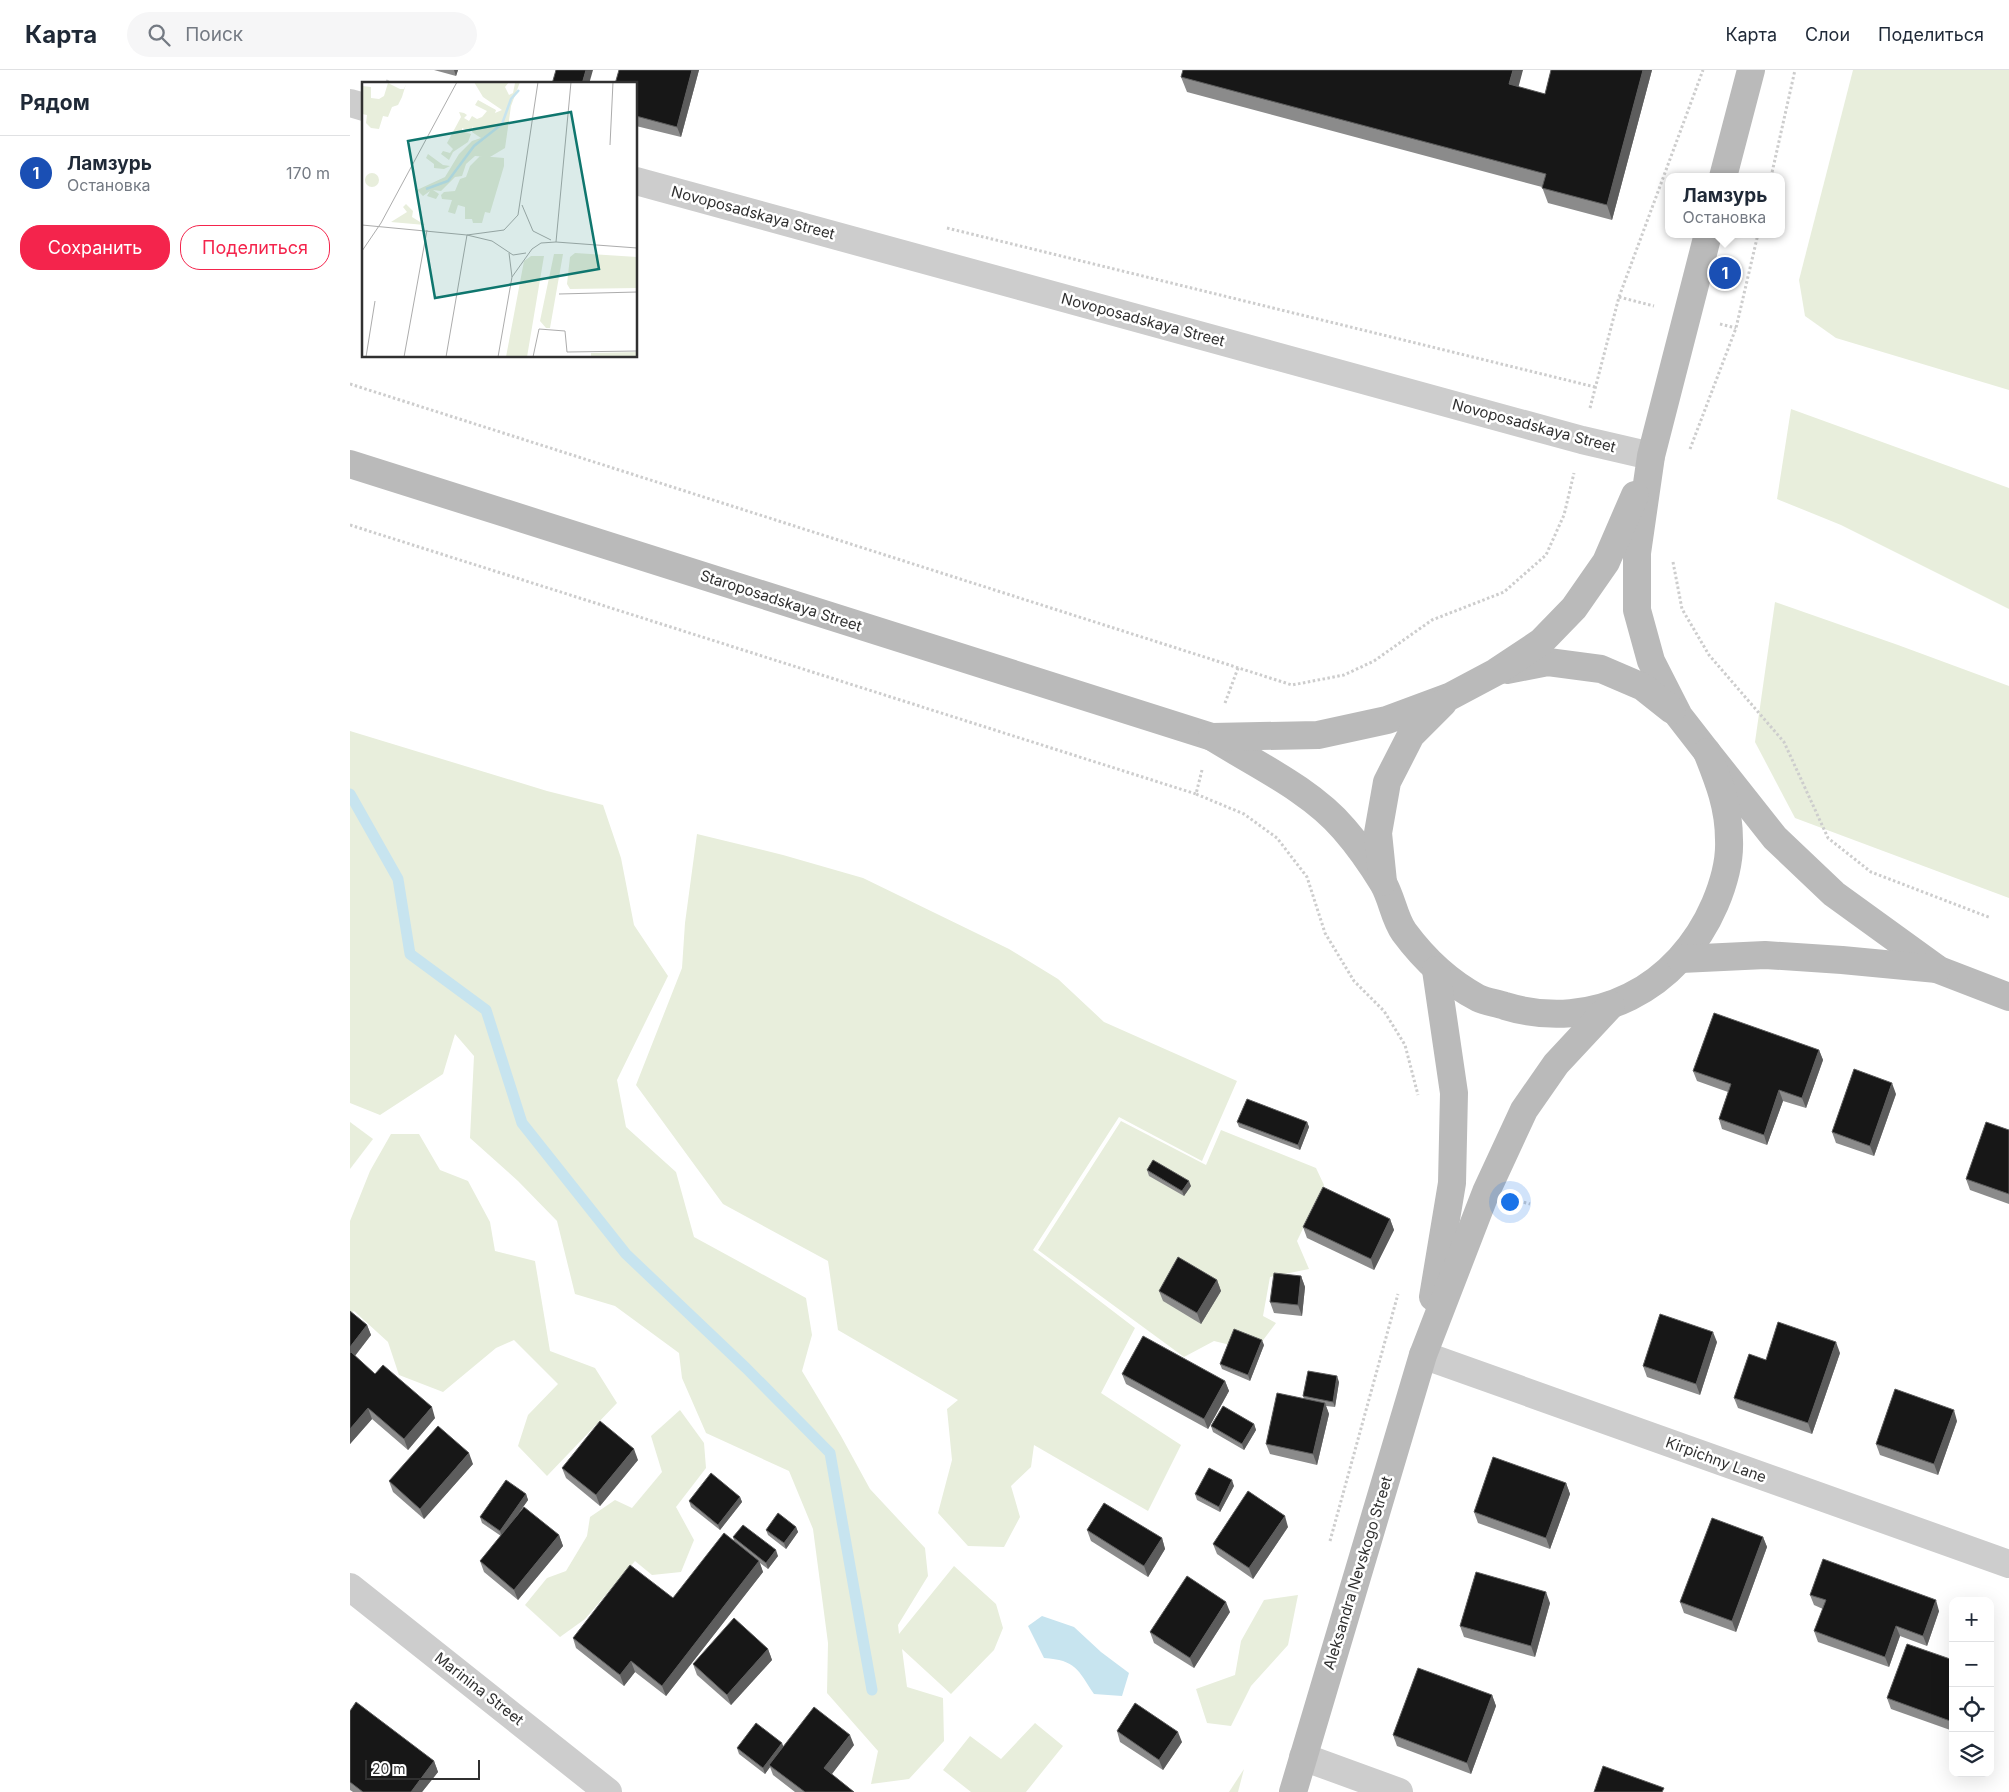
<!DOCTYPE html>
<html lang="ru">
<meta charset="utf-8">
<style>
:root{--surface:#fff;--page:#f6f6f7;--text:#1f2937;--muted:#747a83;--line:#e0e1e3;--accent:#f4244c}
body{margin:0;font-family:Inter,sans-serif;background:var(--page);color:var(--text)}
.controls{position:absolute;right:15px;bottom:15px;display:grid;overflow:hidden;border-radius:10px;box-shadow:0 5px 20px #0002}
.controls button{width:45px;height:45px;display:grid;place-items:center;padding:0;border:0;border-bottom:1px solid var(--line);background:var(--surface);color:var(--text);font:25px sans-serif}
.scale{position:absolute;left:15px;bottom:12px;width:115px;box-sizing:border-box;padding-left:5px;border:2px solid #303030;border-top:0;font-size:14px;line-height:18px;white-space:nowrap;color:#303030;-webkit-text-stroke:4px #fff;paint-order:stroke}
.you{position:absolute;left:1159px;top:1131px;width:18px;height:18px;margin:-12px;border:4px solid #fff;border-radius:50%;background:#1a73e8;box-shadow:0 0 0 8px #1a73e833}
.badge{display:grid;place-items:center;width:32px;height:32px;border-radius:50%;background:var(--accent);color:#fff;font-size:16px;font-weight:700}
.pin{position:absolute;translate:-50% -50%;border:2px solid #fff;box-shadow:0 1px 5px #0006}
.popup{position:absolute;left:1315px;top:103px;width:120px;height:65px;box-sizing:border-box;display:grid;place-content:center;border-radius:10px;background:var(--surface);filter:drop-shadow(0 1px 4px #0005);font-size:16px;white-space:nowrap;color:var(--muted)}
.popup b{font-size:19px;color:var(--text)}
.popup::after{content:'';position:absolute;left:50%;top:100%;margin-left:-10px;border:10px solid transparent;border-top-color:var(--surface)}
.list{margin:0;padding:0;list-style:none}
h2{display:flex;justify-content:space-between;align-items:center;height:65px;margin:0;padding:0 20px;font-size:21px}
h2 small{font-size:16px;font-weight:400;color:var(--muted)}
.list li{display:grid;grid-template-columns:32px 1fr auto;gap:15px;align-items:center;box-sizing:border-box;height:75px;padding:0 20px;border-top:1px solid var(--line)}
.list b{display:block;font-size:19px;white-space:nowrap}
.list p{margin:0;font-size:16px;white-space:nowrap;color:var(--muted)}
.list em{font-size:16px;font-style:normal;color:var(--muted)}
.actions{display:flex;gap:10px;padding:15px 20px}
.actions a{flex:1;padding:11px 0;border:1px solid var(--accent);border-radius:20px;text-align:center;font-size:18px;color:var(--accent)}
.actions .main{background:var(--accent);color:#fff}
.icon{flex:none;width:28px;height:28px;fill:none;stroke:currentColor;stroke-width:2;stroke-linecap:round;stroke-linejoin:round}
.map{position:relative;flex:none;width:1659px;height:1722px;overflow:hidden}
header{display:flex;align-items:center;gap:30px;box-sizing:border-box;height:70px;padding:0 25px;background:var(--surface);border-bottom:1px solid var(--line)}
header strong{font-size:24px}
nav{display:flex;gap:28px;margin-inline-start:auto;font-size:18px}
.search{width:350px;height:45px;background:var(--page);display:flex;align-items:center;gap:12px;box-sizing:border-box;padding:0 18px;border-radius:28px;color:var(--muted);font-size:19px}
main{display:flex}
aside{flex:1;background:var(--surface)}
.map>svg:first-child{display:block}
.green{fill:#e8eedc}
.water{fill:#c7e4ef}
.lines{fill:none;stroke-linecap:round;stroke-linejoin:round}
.stream{stroke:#c7e4ef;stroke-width:11}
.path{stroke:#cdcdcd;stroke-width:3;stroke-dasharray:2.5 2.5;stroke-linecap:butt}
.street{stroke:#cdcdcd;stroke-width:28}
.secondary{stroke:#bababa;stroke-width:28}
.wall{fill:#8b8b8b}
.shaded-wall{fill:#5d5d5d}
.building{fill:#171717;stroke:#5d5d5d}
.labels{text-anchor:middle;stroke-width:5;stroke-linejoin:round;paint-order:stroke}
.street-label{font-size:15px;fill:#303030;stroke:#fff}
.inset-river{fill:none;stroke:#c7e4ef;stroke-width:2.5}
.inset-road{fill:none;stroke:#acacac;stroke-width:1}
.view{fill:#0f766e;fill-opacity:0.15;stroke:#0f766e;stroke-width:2.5}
.inset-edge{fill:none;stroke:#303030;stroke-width:2.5}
</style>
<header>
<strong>Карта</strong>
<div class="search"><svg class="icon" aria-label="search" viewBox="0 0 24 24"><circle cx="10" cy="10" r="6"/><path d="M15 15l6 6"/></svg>Поиск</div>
<nav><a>Карта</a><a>Слои</a><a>Поделиться</a></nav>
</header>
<main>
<aside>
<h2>Рядом<small></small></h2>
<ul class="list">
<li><span class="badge" style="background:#1a4fb4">1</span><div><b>Ламзурь</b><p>Остановка</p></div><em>170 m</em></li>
</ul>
<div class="actions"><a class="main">Сохранить</a><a>Поделиться</a></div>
</aside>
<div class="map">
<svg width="1659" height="1722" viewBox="0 0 1659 1722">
<rect width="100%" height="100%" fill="#fff"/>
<g class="green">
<polygon points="1503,0 1659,0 1659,320 1486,268 1455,246 1449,210"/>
<polygon points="1441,339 1659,418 1659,539 1491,455 1427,429"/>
<polygon points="1425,532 1548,575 1659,616 1659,828 1445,748 1405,672"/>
<polygon points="0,661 197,721 253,735 271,788 284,855 318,906 267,1010 276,1057 326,1102 344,1167 456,1228 462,1265 452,1301 491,1366 520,1419 575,1478 578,1506 548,1555 549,1564 604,1496 646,1534 653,1558 644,1580 601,1624 552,1579 557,1617 593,1628 594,1671 559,1709 521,1714 528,1681 477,1623 478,1573 463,1459 439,1401 356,1363 332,1308 329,1283 265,1236 225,1224 207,1151 168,1111 120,1068 124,986 105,964 93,1004 30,1045 0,1033"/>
<polygon points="347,764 433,785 513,808 659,879 708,909 754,952 887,1011 852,1091 769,1047 683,1180 785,1258 751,1323 831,1375 798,1441 684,1375 681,1397 661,1416 670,1447 654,1477 618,1476 588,1443 602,1390 597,1339 608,1330 488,1260 478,1191 373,1134 286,1015 332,898 335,853"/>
<polygon points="771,1051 856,1095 871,1060 966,1098 974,1115 947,1171 959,1199 920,1207 913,1246 926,1253 905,1281 864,1271 834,1287 688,1180"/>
<polygon points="0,1052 23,1069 0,1099"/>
<polygon points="41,1064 69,1064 90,1100 118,1111 140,1152 145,1181 185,1191 200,1281 245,1298 267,1333 197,1406 168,1376 178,1345 208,1314 164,1270 146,1278 93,1322 49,1305 38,1272 4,1241 0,1243 0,1151 20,1101"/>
<polygon points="330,1340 354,1373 356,1398 326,1437 344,1470 331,1502 302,1505 285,1491 235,1549 210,1567 175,1535 197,1508 216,1501 237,1466 240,1447 265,1430 282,1438 312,1402 301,1366"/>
<polygon points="948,1525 938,1575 901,1616 881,1656 857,1653 846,1619 885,1605 891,1571 914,1530"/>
<polygon points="685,1653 713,1676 676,1722 621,1722 593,1700 620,1666 651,1689"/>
<polygon points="894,1699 888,1722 879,1722"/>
</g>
<path class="water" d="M692,1546l32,11 27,25 28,21 -7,23 -28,-2c-16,-24 -18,-34 -50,-36l-16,-32z"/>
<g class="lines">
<polyline class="stream" points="0,724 48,809 60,884 136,940 172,1053 276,1184 396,1298 480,1383 522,1620"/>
<g class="path">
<polyline points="36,11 45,14"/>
<polyline points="1421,107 1445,0"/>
<polyline points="597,158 1245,317"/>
<polyline points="1269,227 1304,236"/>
<polyline points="1370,254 1386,258"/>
<polyline points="0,314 942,615 994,605 1024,591 1082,550 1154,522 1196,485 1214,445 1224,403"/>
<polyline points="1240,338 1269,227 1353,0"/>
<polyline points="1340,379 1386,258 1408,164"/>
<polyline points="0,455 846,724"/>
<polyline points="1323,492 1332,539 1359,585 1434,672 1478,768 1521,802 1641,848"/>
<polyline points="875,633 888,598"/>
<polyline points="852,700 846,724 894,744 927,768 957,807 975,863 1004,911 1034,941 1055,975 1068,1025"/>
<polyline points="1169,1131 1180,1134"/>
<polyline points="980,1471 1048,1224"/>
</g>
<g class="street">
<polyline points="0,33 14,37"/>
<polyline points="286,111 1232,370 1301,386"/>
<polyline points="1073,1285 1659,1494"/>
<polyline points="0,1517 258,1722"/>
<polyline points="953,1687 1049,1722"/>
</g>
<g class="secondary">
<polyline points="1373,107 1401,0"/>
<polyline points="1358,164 1301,386 1287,483 1287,540 1301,591 1329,646 1357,682 1425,768 1484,824 1589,900 1659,927"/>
<path d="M0,394l862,273c43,27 99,53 132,92 14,16 28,36 39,54 9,15 11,35 21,49 20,27 44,50 74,66 8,4 19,5 27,8 89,27 174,-18 210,-102 8,-19 15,-43 14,-64 0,-33 -10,-58 -22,-88"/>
<polyline points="1157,600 1198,592 1251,599 1293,617 1322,640"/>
<polyline points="862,667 968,665 1037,650 1099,627 1146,602 1191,572 1224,538 1256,492 1285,425"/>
<polyline points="1033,812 1028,763 1037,712 1061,665 1093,633"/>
<polyline points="1331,889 1415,885 1492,890 1587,899"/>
<polyline points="1083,1227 1102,1113 1104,1023 1086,900"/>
<polyline points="943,1722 1073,1285 1136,1122 1174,1040 1206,994 1261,935"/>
</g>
</g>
<g class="wall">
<polygon points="84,0 108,0 106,6"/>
<polygon points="349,0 331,67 286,56 286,14"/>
<polygon points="1302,0 1262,150 1198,133 1192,117 837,22 831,7 1168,17 1195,24"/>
<polygon points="1469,980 1473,990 1456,1038 1433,1031 1417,1075 1372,1059 1369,1049 1378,1022 1347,1011 1343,1001"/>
<polygon points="1546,1024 1524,1086 1486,1073 1482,1062"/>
<polygon points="887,1052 957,1052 959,1057 950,1080 889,1057"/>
<polygon points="1659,1060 1659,1134 1620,1120 1616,1109"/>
<polygon points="797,1100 841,1116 834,1126 799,1106"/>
<polygon points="1040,1149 1044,1160 1024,1200 957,1168 953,1157"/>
<polygon points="951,1206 955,1217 952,1246 924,1243 920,1232"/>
<polygon points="867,1210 871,1221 851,1254 813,1231 809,1221"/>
<polygon points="0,1241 17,1255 21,1265 5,1286 25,1304 85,1348 58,1380 22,1349 0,1374"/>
<polygon points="1367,1272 1350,1325 1297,1307 1293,1296"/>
<polygon points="914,1275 900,1311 872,1299 870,1294"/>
<polygon points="1490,1283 1462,1364 1388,1338 1384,1328"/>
<polygon points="772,1304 875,1311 879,1321 858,1359 776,1314"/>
<polygon points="989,1312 985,1337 976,1336 979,1344 967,1395 920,1384 916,1374 954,1329 953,1326"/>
<polygon points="1607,1351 1588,1405 1530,1385 1526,1374"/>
<polygon points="904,1354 906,1360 894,1380 863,1362 861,1356"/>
<polygon points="288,1390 250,1436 216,1408 212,1398"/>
<polygon points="123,1394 74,1449 43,1422 39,1411"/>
<polygon points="1216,1413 1220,1424 1200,1479 1128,1453 1124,1442"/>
<polygon points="884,1416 870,1442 847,1430 845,1424"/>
<polygon points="176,1424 178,1430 162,1452 209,1465 213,1476 168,1530 134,1502 130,1491 151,1466 132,1453 130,1447"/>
<polygon points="390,1427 392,1432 370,1460 341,1437 339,1431"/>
<polygon points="446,1457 448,1462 436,1479 418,1465 416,1460"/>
<polygon points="938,1457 903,1509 867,1484 863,1474"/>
<polygon points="737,1460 812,1468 815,1479 798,1507 741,1471"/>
<polygon points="383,1467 428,1486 418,1499 410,1493 413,1502 316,1626 285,1602 274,1616 226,1578 223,1568 323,1528 384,1471"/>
<polygon points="1413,1467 1417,1477 1386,1562 1334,1543 1330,1532"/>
<polygon points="1460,1525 1589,1541 1577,1576 1550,1566 1539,1597 1468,1572 1464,1561 1473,1539 1464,1535"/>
<polygon points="1200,1533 1185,1587 1114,1567 1110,1556"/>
<polygon points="880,1542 844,1598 804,1573 800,1562"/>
<polygon points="418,1579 422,1590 381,1635 347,1605 343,1594"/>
<polygon points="1603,1590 1603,1661 1541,1639 1537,1628"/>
<polygon points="1142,1625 1146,1636 1121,1704 1047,1676 1043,1665"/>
<polygon points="0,1641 84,1691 88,1702 72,1722 3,1722 0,1720"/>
<polygon points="767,1661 832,1672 813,1700 770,1672"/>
<polygon points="504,1675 482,1704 504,1722 445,1722 423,1705 420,1697 415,1704 389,1684 387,1678"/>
</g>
<g class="shaded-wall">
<polygon points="104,0 108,0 106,6"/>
<polygon points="236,0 243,0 239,14 232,14"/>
<polygon points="342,0 349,0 331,67 327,57"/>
<polygon points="1163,0 1173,0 1165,30 1159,14"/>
<polygon points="1293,0 1302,0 1262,150 1257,135"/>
<polygon points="1469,980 1473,990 1456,1038 1452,1028"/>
<polygon points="1542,1013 1546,1024 1524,1086 1520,1076"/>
<polygon points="1429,1020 1433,1031 1417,1075 1414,1065"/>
<polygon points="957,1052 959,1057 950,1080 948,1075"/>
<polygon points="839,1111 841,1116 834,1126 832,1121"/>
<polygon points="1040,1149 1044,1160 1024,1200 1021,1189"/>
<polygon points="951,1206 955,1217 952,1246 948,1235"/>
<polygon points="867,1210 871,1221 851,1254 847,1243"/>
<polygon points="17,1255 21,1265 0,1292 0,1277"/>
<polygon points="1363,1262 1367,1272 1350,1325 1346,1314"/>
<polygon points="912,1270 914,1275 900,1311 898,1305"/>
<polygon points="1486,1272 1490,1283 1462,1364 1458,1353"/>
<polygon points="987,1306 989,1312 985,1337 983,1332"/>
<polygon points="875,1311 879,1321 858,1359 854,1349"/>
<polygon points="975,1333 979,1344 967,1395 963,1384"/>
<polygon points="82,1337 85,1348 58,1380 54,1369"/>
<polygon points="18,1338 22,1349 0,1374 0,1359"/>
<polygon points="1604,1340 1607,1351 1588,1405 1584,1394"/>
<polygon points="904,1354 906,1360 894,1380 892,1374"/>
<polygon points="284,1379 288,1390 250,1436 246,1425"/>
<polygon points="119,1383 123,1394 74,1449 70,1439"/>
<polygon points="882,1410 884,1416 870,1442 869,1437"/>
<polygon points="1216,1413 1220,1424 1200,1479 1196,1468"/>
<polygon points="176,1424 178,1430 152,1467 150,1461"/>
<polygon points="390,1427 392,1432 370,1460 368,1455"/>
<polygon points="935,1446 938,1457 903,1509 899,1498"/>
<polygon points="446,1457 448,1462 436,1479 434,1473"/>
<polygon points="209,1465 213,1476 168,1530 164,1520"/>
<polygon points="1413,1467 1417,1477 1386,1562 1382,1551"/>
<polygon points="812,1468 815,1479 798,1507 794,1496"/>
<polygon points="426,1480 428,1486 418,1499 416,1493"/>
<polygon points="409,1491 413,1502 316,1626 312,1616"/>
<polygon points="1196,1522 1200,1533 1185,1587 1181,1576"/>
<polygon points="1586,1530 1589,1541 1577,1576 1573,1566"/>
<polygon points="876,1532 880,1542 844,1598 840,1588"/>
<polygon points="1546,1556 1550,1566 1539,1597 1535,1587"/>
<polygon points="418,1579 422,1590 381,1635 377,1625"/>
<polygon points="281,1591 285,1602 274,1616 270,1605"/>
<polygon points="1142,1625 1146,1636 1121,1704 1117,1693"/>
<polygon points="828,1662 832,1672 813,1700 809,1690"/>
<polygon points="500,1665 504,1675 478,1709 474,1698"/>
<polygon points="432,1673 434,1678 419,1695 420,1697 415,1704 413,1698"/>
<polygon points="84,1691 88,1702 72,1722 61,1722"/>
</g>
<g class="building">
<polygon points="206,0 236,0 232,14 202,14"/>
<polygon points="269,0 342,0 327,57 286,46 286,14 265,14"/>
<polygon points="833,0 1163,0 1159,14 1195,24 1201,0 1293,0 1257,135 1192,118 1196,104 831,7"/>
<polygon points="1364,943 1469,980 1452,1028 1429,1020 1414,1065 1369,1049 1381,1014 1343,1001"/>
<polygon points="1504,999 1542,1013 1520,1076 1482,1062"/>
<polygon points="897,1029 957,1052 948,1075 887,1052"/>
<polygon points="1636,1052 1659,1060 1659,1124 1616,1109"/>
<polygon points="803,1090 839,1111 832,1121 797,1100"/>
<polygon points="973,1117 1040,1149 1021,1189 953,1157"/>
<polygon points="828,1187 867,1210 847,1243 809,1221"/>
<polygon points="924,1203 951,1206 948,1235 920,1232"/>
<polygon points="0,1241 17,1255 0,1277"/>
<polygon points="1310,1244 1363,1262 1346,1314 1293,1296"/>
<polygon points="1428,1252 1486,1272 1458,1353 1384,1328 1399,1284 1416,1290"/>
<polygon points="884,1259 912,1270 898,1305 870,1294"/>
<polygon points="793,1266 875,1311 854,1349 772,1304"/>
<polygon points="1,1282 25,1304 33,1295 82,1337 54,1369 18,1338 0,1359 0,1283"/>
<polygon points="958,1301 987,1306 983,1332 953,1326"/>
<polygon points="1545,1319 1604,1340 1584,1394 1526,1374"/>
<polygon points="927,1323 975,1333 963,1384 916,1374"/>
<polygon points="873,1336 904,1354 892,1374 861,1356"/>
<polygon points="250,1351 284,1379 246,1425 212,1398"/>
<polygon points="88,1356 119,1383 70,1439 39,1411"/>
<polygon points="1143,1387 1216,1413 1196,1468 1124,1442"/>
<polygon points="859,1398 882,1410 869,1437 845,1424"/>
<polygon points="361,1403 390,1427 368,1455 339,1431"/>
<polygon points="156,1410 176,1424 150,1461 130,1447"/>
<polygon points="898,1421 935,1446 899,1498 863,1474"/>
<polygon points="754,1433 812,1468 794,1496 737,1460"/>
<polygon points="174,1437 209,1465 164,1520 130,1491"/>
<polygon points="428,1443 446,1457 434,1473 416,1460"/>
<polygon points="1362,1448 1413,1467 1382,1551 1330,1532"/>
<polygon points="393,1455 426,1480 416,1493 383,1467"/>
<polygon points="374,1463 409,1491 312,1616 281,1591 270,1605 223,1568 280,1495 323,1528"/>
<polygon points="1473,1489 1586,1530 1573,1566 1546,1556 1535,1587 1464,1561 1476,1530 1460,1525"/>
<polygon points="1126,1502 1196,1522 1181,1576 1110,1556"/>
<polygon points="837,1506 876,1532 840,1588 800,1562"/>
<polygon points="384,1548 418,1579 377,1625 343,1594"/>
<polygon points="1557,1574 1603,1590 1603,1652 1537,1628"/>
<polygon points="1068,1598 1142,1625 1117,1693 1043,1665"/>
<polygon points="6,1632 84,1691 61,1722 13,1722 0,1712 0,1641"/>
<polygon points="785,1633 828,1662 809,1690 767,1661"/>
<polygon points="464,1637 500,1665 474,1698 504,1722 455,1722 419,1695"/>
<polygon points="406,1653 432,1673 413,1698 387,1678"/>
<polygon points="1253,1696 1314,1718 1312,1722 1244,1722"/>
</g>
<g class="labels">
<g class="street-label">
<text transform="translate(403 143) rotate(15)" y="5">Novoposadskaya Street</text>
<text transform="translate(793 250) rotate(15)" y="5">Novoposadskaya Street</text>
<text transform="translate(1184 356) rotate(15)" y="5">Novoposadskaya Street</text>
<text transform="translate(431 531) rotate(18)" y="5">Staroposadskaya Street</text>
<text transform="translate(1366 1390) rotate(20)" y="5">Kirpichny Lane</text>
<text transform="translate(1008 1503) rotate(-73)" y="5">Aleksandra Nevskogo Street</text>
<text transform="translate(129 1619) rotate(38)" y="5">Marinina Street</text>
</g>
</g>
<g transform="translate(12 12)">
<rect width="275" height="275" fill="#fff"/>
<path d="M112,0h35l-4,5 4,8 4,-2 2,-10 5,-1 -9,24 -6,42 -15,9 -15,-1 -9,8 -4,12 -7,1 -14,14 -8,-1 6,4 -3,5 -9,-3 3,-5 -7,5 -6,-6 28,-13 14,-23 13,-13 9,-3 -9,-6 1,-6 -3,6 -8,-4v3l9,3 -3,8 -15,10 -4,8 -8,-6 2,-3 7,2 3,-4 -6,-6 14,-26 -2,-5 5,1 3,2 -3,3 5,3 3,-5 5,3 5,-2 5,-6 -12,-6 3,-5 18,10 -1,3 7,-3 -19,-13zM26,1l12,6h4l2,-5 -4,13 -4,8 -6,2 -4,10 -5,-1 -4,13 -8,-1 -5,-5 1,-8 -5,-1v-28l9,1v11l8,1 5,-3zM66,72l15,11 7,1 -6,3 -10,-1v-4l-8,-6zM118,74l24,2v8l-14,47 -5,-1 -3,11h-9l-1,-4h-7v-12l-7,-2 -3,9 -7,-2 4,-12 -10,-1 -1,-4 3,-3 11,-1 5,-12 6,-2 4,-11zM3 98a7 7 0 1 1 14 0a7 7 0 1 1-14 0ZM44,122l7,7 -1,6 13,8 -34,-3 16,-10 -4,-5zM213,171l62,4v31l-67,1 -3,-5 3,-27zM192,172h9l-13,74h-4l-6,-7zM169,174h13l-17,101h-21l18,-96zM275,270v5h-46v-4z" fill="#e8eedc"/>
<path class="inset-river" d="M64,107l22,-8 26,-35 28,-22 9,-25 8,-9"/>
<path class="inset-road" d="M248,63l3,-63M160,123l11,26 18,9M0,143l105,10 25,6 21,14 13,-2M105,153l37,-5 14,-15 20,-133M194,160l15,-160M0,169l19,-28 76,-141M147,171l3,24M197,212l78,-2M4,275l9,-56M42,275l23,-127M84,275l21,-122M136,275l14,-80 20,-28 9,-6 15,-1 81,6M171,275l6,-28 26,2 2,21 70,-1"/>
<path class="view" d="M209,30l28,157 -164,29 -27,-157z"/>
<rect width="275" height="275" class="inset-edge"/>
</g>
</svg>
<div class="controls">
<button>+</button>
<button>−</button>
<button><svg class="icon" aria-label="locate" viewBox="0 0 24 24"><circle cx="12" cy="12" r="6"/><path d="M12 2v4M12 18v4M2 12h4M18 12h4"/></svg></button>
<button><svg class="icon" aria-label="layers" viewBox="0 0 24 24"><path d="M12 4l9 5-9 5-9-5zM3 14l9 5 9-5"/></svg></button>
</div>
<div class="scale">20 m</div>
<div class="you"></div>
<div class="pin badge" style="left:1375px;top:203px;background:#1a4fb4">1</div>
<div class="popup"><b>Ламзурь</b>Остановка</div>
</div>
</main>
